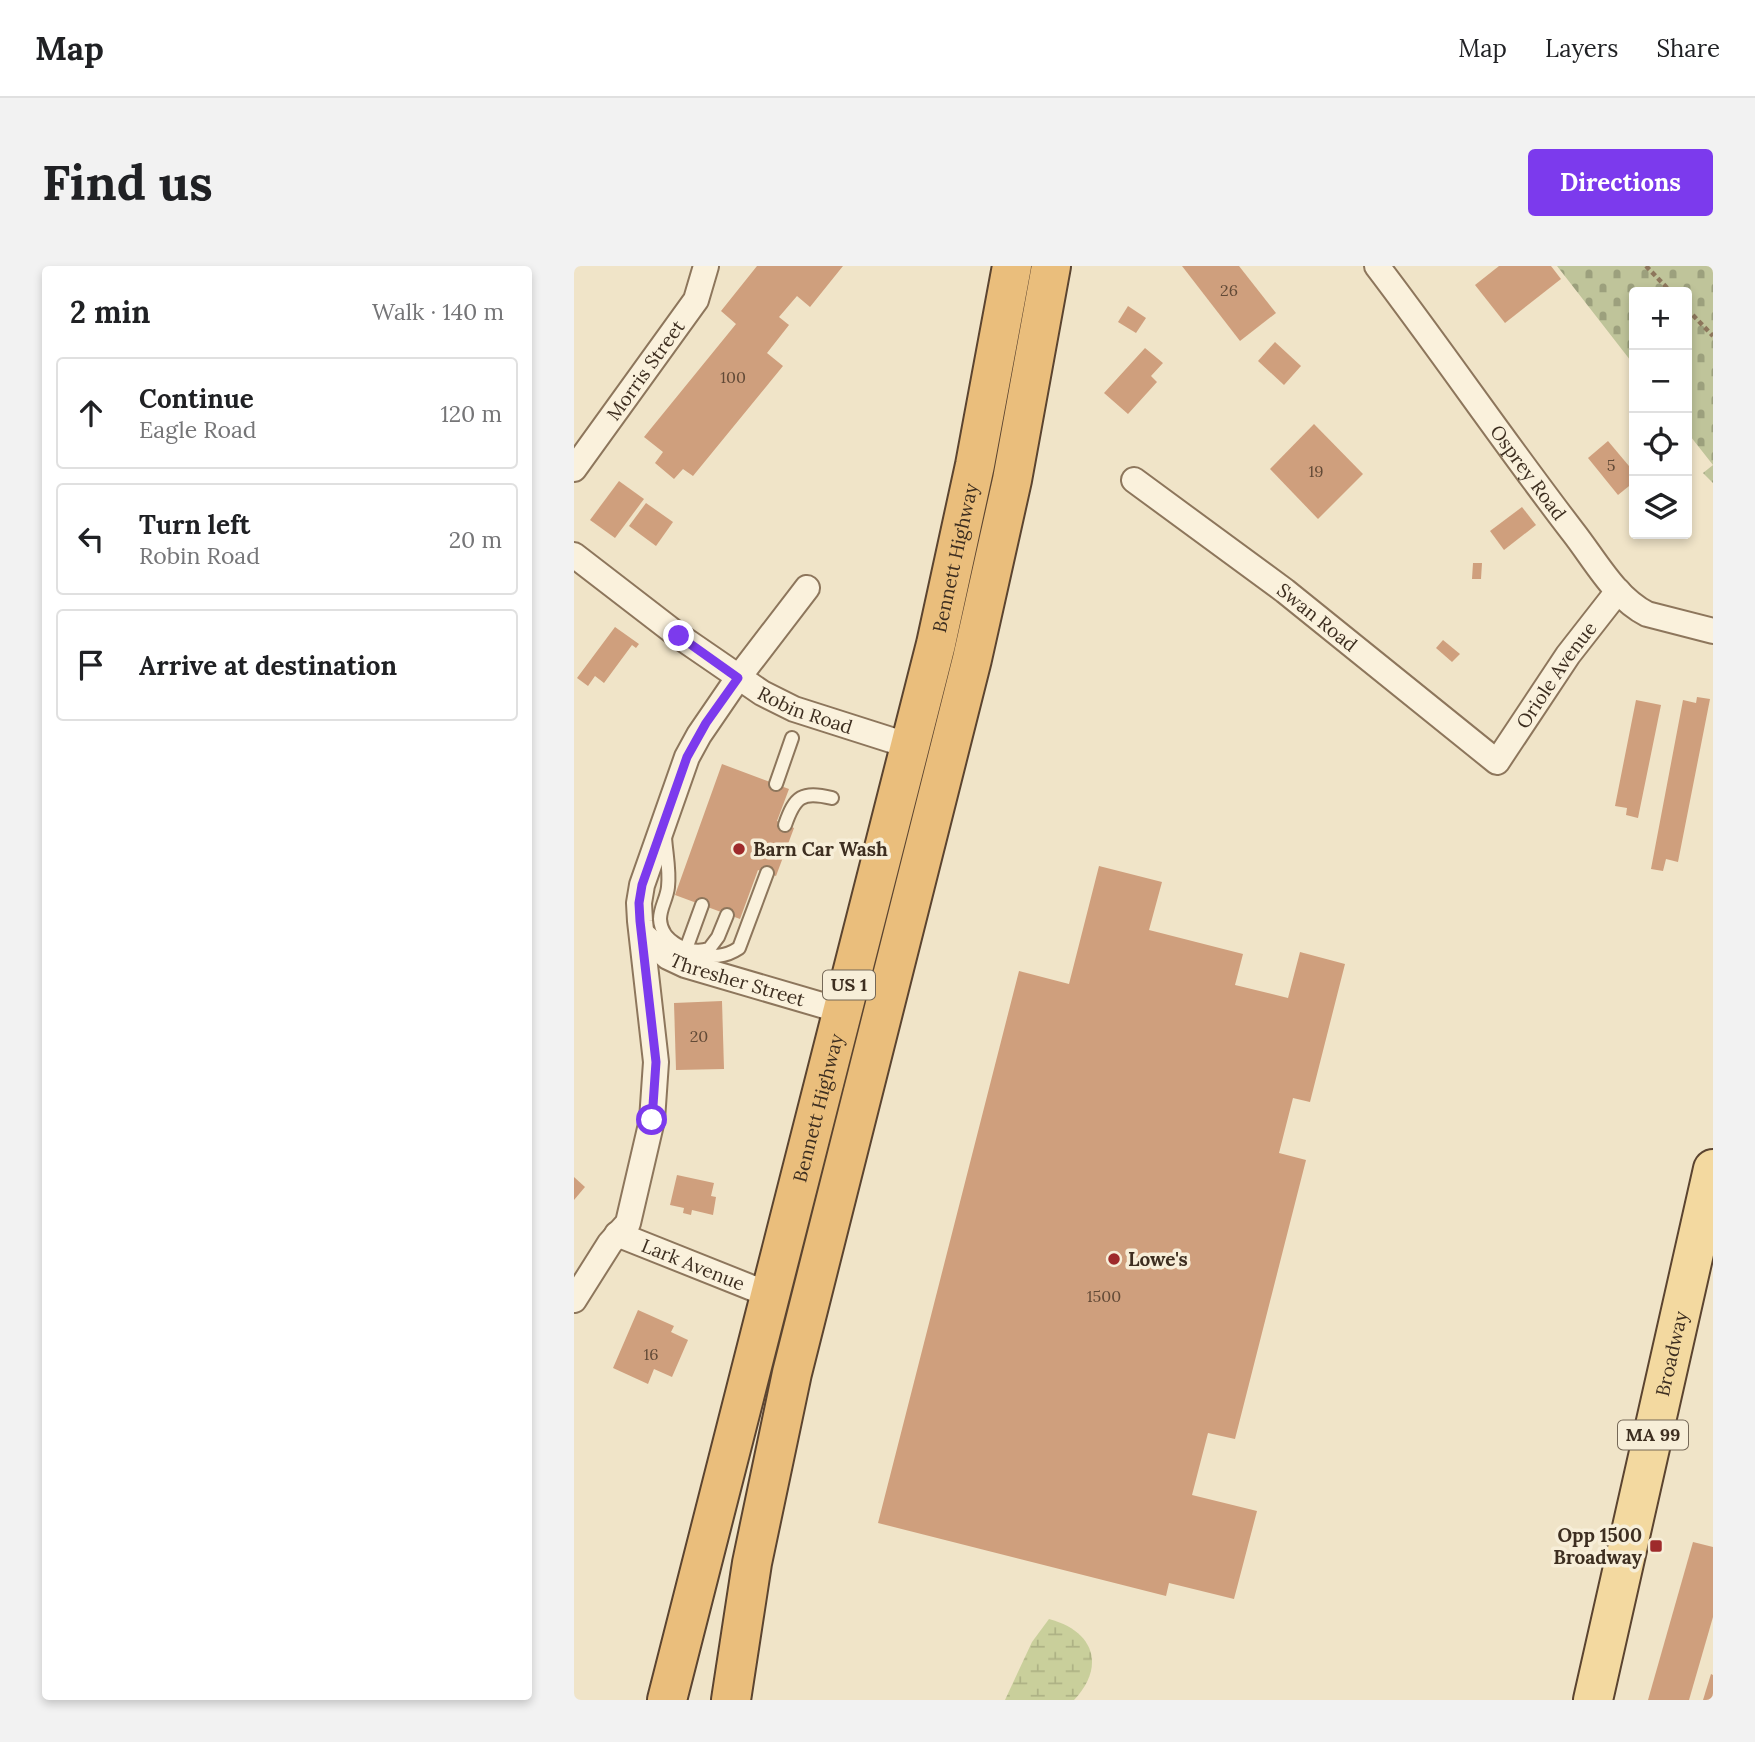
<!DOCTYPE html>
<meta charset="utf-8">
<style>
:root{--surface:#fff;--page:#f2f2f2;--text:#202124;--muted:#757577;--line:#e0e0e0;--accent:#7c3aed}
body{margin:0;font-family:Lora,serif;background:var(--page);color:var(--text)}
.controls{position:absolute;right:21px;top:21px;display:grid;overflow:hidden;border-radius:7px;box-shadow:0 4px 10px #0003}
.controls button{width:63px;height:63px;display:grid;place-items:center;padding:0;border:0;border-bottom:2px solid var(--line);background:var(--surface);color:var(--text);font:35px sans-serif}
.stop{position:absolute;width:21px;height:21px;margin:-16px;border:5px solid #7c3aed;border-radius:50%;background:#fff}
.stop.end{background:#7c3aed;border-color:#fff;box-shadow:0 2px 7px #0008}
.list{margin:0;padding:0;list-style:none}
h2{display:flex;justify-content:space-between;align-items:center;height:91px;margin:0;padding:0 28px;font-size:30px}
h2 small{font-size:23px;font-weight:400;color:var(--muted)}
.list li{display:grid;grid-template-columns:46px 1fr auto;gap:21px;align-items:center;box-sizing:border-box;height:112px;margin:0 14px 14px;padding:0 14px;border:2px solid var(--line);border-radius:7px}
.list b{display:block;font-size:26px;white-space:nowrap}
.list p{margin:0;font-size:23px;white-space:nowrap;color:var(--muted)}
.list em{font-size:23px;font-style:normal;color:var(--muted)}
.icon{flex:none;width:38px;height:38px;fill:none;stroke:currentColor;stroke-width:2;stroke-linecap:round;stroke-linejoin:round}
.map{position:relative;flex:none;width:1139px;height:1434px;overflow:hidden;border-radius:7px}
header{display:flex;align-items:center;gap:42px;box-sizing:border-box;height:98px;padding:0 35px;background:var(--surface);border-bottom:2px solid var(--line)}
header strong{font-size:33px}
nav{display:flex;gap:38px;margin-inline-start:auto;font-size:24px}
.intro{display:flex;align-items:center;justify-content:space-between;box-sizing:border-box;height:168px;padding:0 42px}
h1{margin:0;font-size:49px}
.button{padding:18px 32px;border-radius:7px;background:var(--accent);color:#fff;font-size:24px;font-weight:700}
main{display:flex;gap:42px;padding:0 42px}
aside{flex:1;background:var(--surface);border-radius:7px;box-shadow:0 4px 10px #0003}
.map>svg:first-child{display:block}
.wetland{fill:url(#wetland-marsh)}
.cemetery{fill:url(#cemetery-stones)}
.building{fill:#cf9f7d}
.lines{fill:none;stroke-linecap:round;stroke-linejoin:round}
.service-casing{stroke:#8d765c;stroke-width:16}
.minor-casing{stroke:#8d765c;stroke-width:28}
.primary-casing{stroke:#5b4430;stroke-width:42}
.trunk-casing{stroke:#5b4430;stroke-width:42}
.path{stroke:#8d765c;stroke-width:4.5;stroke-dasharray:5 3.5;stroke-linecap:butt}
.service{stroke:#faf1dc;stroke-width:12}
.minor{stroke:#faf1dc;stroke-width:24}
.primary{stroke:#f3d9a0;stroke-width:38}
.trunk{stroke:#eabe7c;stroke-width:38}
.route{stroke:#7c3aed;stroke-width:9}
.poi-dot{fill:#9e2a2b;stroke:#f7eed8;stroke-width:2.5}
.labels{text-anchor:middle;stroke-width:7;stroke-linejoin:round;paint-order:stroke}
.number-label{font-size:16px;fill:#624a37}
.shield{fill:#f7eed8;stroke:#756857;stroke-width:2}
.shield-label{font-size:18px;font-weight:bold;fill:#3d2e20}
.street-label{font-size:19px;fill:#3d2e20;stroke:#f7eed8}
.poi-label{font-size:19px;font-weight:bold;fill:#3d2e20;stroke:#f7eed8;text-anchor:start}
</style>
<header>
<strong>Map</strong>
<nav><a>Map</a><a>Layers</a><a>Share</a></nav>
</header>
<div class="intro"><h1>Find us</h1><a class="button">Directions</a></div>
<main>
<aside>
<h2>2 min<small>Walk · 140 m</small></h2>
<ul class="list">
<li><svg class="icon" aria-label="ahead" viewBox="0 0 24 24"><path d="M12 20V5M6 11l6-6 6 6"/></svg><div><b>Continue</b><p>Eagle Road</p></div><em>120 m</em></li>
<li><svg class="icon" aria-label="left" viewBox="0 0 24 24"><path d="M17 20v-9H6M10 6l-5 5 5 5"/></svg><div><b>Turn left</b><p>Robin Road</p></div><em>20 m</em></li>
<li><svg class="icon" aria-label="arrive" viewBox="0 0 24 24"><path d="M6 21V4h12l-3 4 3 4H6"/></svg><div><b>Arrive at destination</b></div></li>
</ul>
</aside>
<div class="map">
<svg width="1139" height="1434" viewBox="0 0 1139 1434">
<defs>
<pattern id="wetland-marsh" width="20" height="14" patternUnits="userSpaceOnUse" patternTransform="scale(1.75)"><rect width="20" height="14" fill="#c9cf9b"/><path d="M1 5h8M5 5V1M11 12h8M15 12V8" fill="none" stroke="#aeb285"/></pattern>
<pattern id="cemetery-stones" width="16" height="16" patternUnits="userSpaceOnUse" patternTransform="scale(1.75)"><rect width="16" height="16" fill="#bfc49a"/><path d="M2 7V4a2 2 0 0 1 4 0v3zM10 15v-3a2 2 0 0 1 4 0v3z" fill="#9ca07d"/></pattern>
</defs>
<rect width="100%" height="100%" fill="#f0e4c8"/>
<path class="wetland" d="M475,1353c45,12 57,47 25,81h-69l27,-58z"/>
<polygon class="cemetery" points="983,0 1139,0 1139,217 1129,207 1139,199 1113,166 1113,26 1060,26 1060,99"/>
<g class="building">
<polygon points="183,0 269,0 236,41 223,30 205,51 215,59 193,87 209,100 119,210 109,203 100,213 81,197 89,186 70,171 162,58 147,45"/>
<polygon points="608,0 665,0 702,47 666,75"/>
<polygon points="925,0 977,0 987,13 931,57 901,19"/>
<polygon points="554,40 572,52 562,67 544,56"/>
<polygon points="701,76 727,100 710,119 684,95"/>
<polygon points="571,82 589,97 577,110 583,116 554,148 530,127"/>
<polygon points="740,158 789,208 744,253 696,203"/>
<polygon points="1034,175 1060,206 1060,216 1044,229 1014,192"/>
<polygon points="45,215 70,233 41,272 16,254"/>
<polygon points="72,237 99,256 82,280 55,260"/>
<polygon points="948,241 962,259 930,284 916,265"/>
<polygon points="899,297 908,297 907,313 898,313"/>
<polygon points="41,361 65,378 62,382 58,379 30,417 21,410 14,420 3,412"/>
<polygon points="869,374 886,388 878,396 862,382"/>
<polygon points="1123,431 1136,433 1104,596 1092,593 1089,605 1077,603 1109,434 1122,437"/>
<polygon points="1062,434 1087,439 1064,552 1052,549 1053,542 1041,540"/>
<polygon points="148,498 215,523 203,555 220,562 202,610 184,604 166,653 101,629"/>
<polygon points="525,600 588,616 575,664 669,688 661,719 714,732 726,686 771,698 736,836 719,832 705,887 732,894 661,1173 634,1167 618,1229 683,1245 660,1333 595,1317 592,1330 304,1257 445,705 495,718"/>
<polygon points="148,735 150,803 102,804 100,737"/>
<polygon points="103,909 140,917 137,930 142,931 139,949 118,944 117,949 109,947 110,942 96,939"/>
<polygon points="0,911 11,921 0,934"/>
<polygon points="64,1044 100,1060 97,1066 114,1074 98,1111 80,1103 74,1118 39,1102"/>
<polygon points="1119,1276 1139,1281 1139,1351 1115,1434 1074,1434"/>
<polygon points="1137,1408 1139,1409 1139,1434 1129,1434"/>
</g>
<g class="lines">
<g class="service-casing">
<g id="service">
<polyline points="202,518 218,472"/>
<path d="M211,559c10,-29 17,-34 47,-27"/>
<path d="M91,571c1,16 5,34 3,50 -1,11 -8,21 -8,32 1,23 29,36 49,30l9,-12 9,-22"/>
<polyline points="112,683 128,639"/>
<path d="M123,687c16,4 27,5 42,-5l28,-75"/>
</g>
</g>
<g class="minor-casing">
<g id="minor">
<path id="s1" d="M803,0c67,88 129,179 196,266 22,28 42,66 74,82l66,17"/>
<path id="s2" d="M0,203l122,-169 10,-34"/>
<path id="s3" d="M560,214l151,111 212,171 71,-107 50,-64"/>
<path id="s4" d="M0,289l105,81 83,57 32,16 116,37"/>
<path id="s5" d="M68,668l26,23 17,8 157,46"/>
<path id="s6" d="M43,968l153,61"/>
<polyline points="0,1034 36,977 54,957 78,854 82,796 66,655 65,637 68,619 113,491 125,469 164,412 233,322"/>
</g>
</g>
<g class="primary-casing">
<g id="primary">
<path id="s7" d="M1019,1434l120,-531"/>
</g>
</g>
<g class="trunk-casing">
<g id="trunk">
<path id="s8" d="M93,1434l269,-1056 39,-179 37,-199"/>
<polyline points="157,1434 178,1297 218,1107 398,393 438,214 477,0"/>
</g>
</g>
<g class="path">
<polyline points="1072,0 1097,26"/>
<polyline points="1113,43 1139,70"/>
</g>
<use href="#service" class="service"/>
<use href="#minor" class="minor"/>
<use href="#primary" class="primary"/>
<use href="#trunk" class="trunk"/>
</g>
<g class="lines">
<polyline class="route" points="78,854 82,796 66,655 65,637 68,619 113,491 132,457 164,412 105,370"/>
</g>
<g class="poi-dot">
<circle cx="165" cy="583" r="7"/>
<circle cx="540" cy="993" r="7"/>
<rect x="1075" y="1273" width="14" height="14" rx="3.5"/>
</g>
<g class="labels">
<g class="number-label">
<text x="655" y="30">26</text>
<text x="159" y="117">100</text>
<text x="1037" y="205">5</text>
<text x="742" y="211">19</text>
<text x="125" y="776">20</text>
<text x="530" y="1036">1500</text>
<text x="77" y="1094">16</text>
</g>
<g class="shield">
<rect x="249" y="704.5" width="52" height="29" rx="5"/>
<rect x="1044" y="1154.5" width="70" height="29" rx="5"/>
</g>
<g class="shield-label">
<text x="275" y="725">US 1</text>
<text x="1079" y="1175">MA 99</text>
</g>
<g class="street-label">
<text dy="7" stroke="none"><textPath href="#s2" startOffset="122">Morris Street</textPath></text>
<text dy="7" stroke="none"><textPath href="#s1" startOffset="256">Osprey Road</textPath></text>
<text dy="7" stroke="none"><textPath href="#s8" startOffset="1178">Bennett Highway</textPath></text>
<text dy="7" stroke="none"><textPath href="#s3" startOffset="229">Swan Road</textPath></text>
<text dy="7" stroke="none"><textPath href="#s3" startOffset="565">Oriole Avenue</textPath></text>
<text dy="7" stroke="none"><textPath href="#s4" startOffset="280">Robin Road</textPath></text>
<text dy="7" stroke="none"><textPath href="#s5" startOffset="108">Thresher Street</textPath></text>
<text dy="7" stroke="none"><textPath href="#s8" startOffset="611">Bennett Highway</textPath></text>
<text dy="7" stroke="none"><textPath href="#s6" startOffset="82">Lark Avenue</textPath></text>
<text dy="7" stroke="none"><textPath href="#s7" startOffset="355">Broadway</textPath></text>
</g>
<g class="poi-label">
<text x="179" y="590">Barn Car Wash</text>
<text x="554" y="1000">Lowe's</text>
<text x="1068" y="1276" text-anchor="end">Opp 1500<tspan x="1068" dy="22">Broadway</tspan></text>
</g>
</g>
</svg>
<div class="controls">
<button>+</button>
<button>−</button>
<button><svg class="icon" aria-label="locate" viewBox="0 0 24 24"><circle cx="12" cy="12" r="6"/><path d="M12 2v4M12 18v4M2 12h4M18 12h4"/></svg></button>
<button><svg class="icon" aria-label="layers" viewBox="0 0 24 24"><path d="M12 4l9 5-9 5-9-5zM3 14l9 5 9-5"/></svg></button>
</div>
<div class="stop" style="left:78px;top:854px"></div>
<div class="stop end" style="left:105px;top:370px"></div>
</div>
</main>
